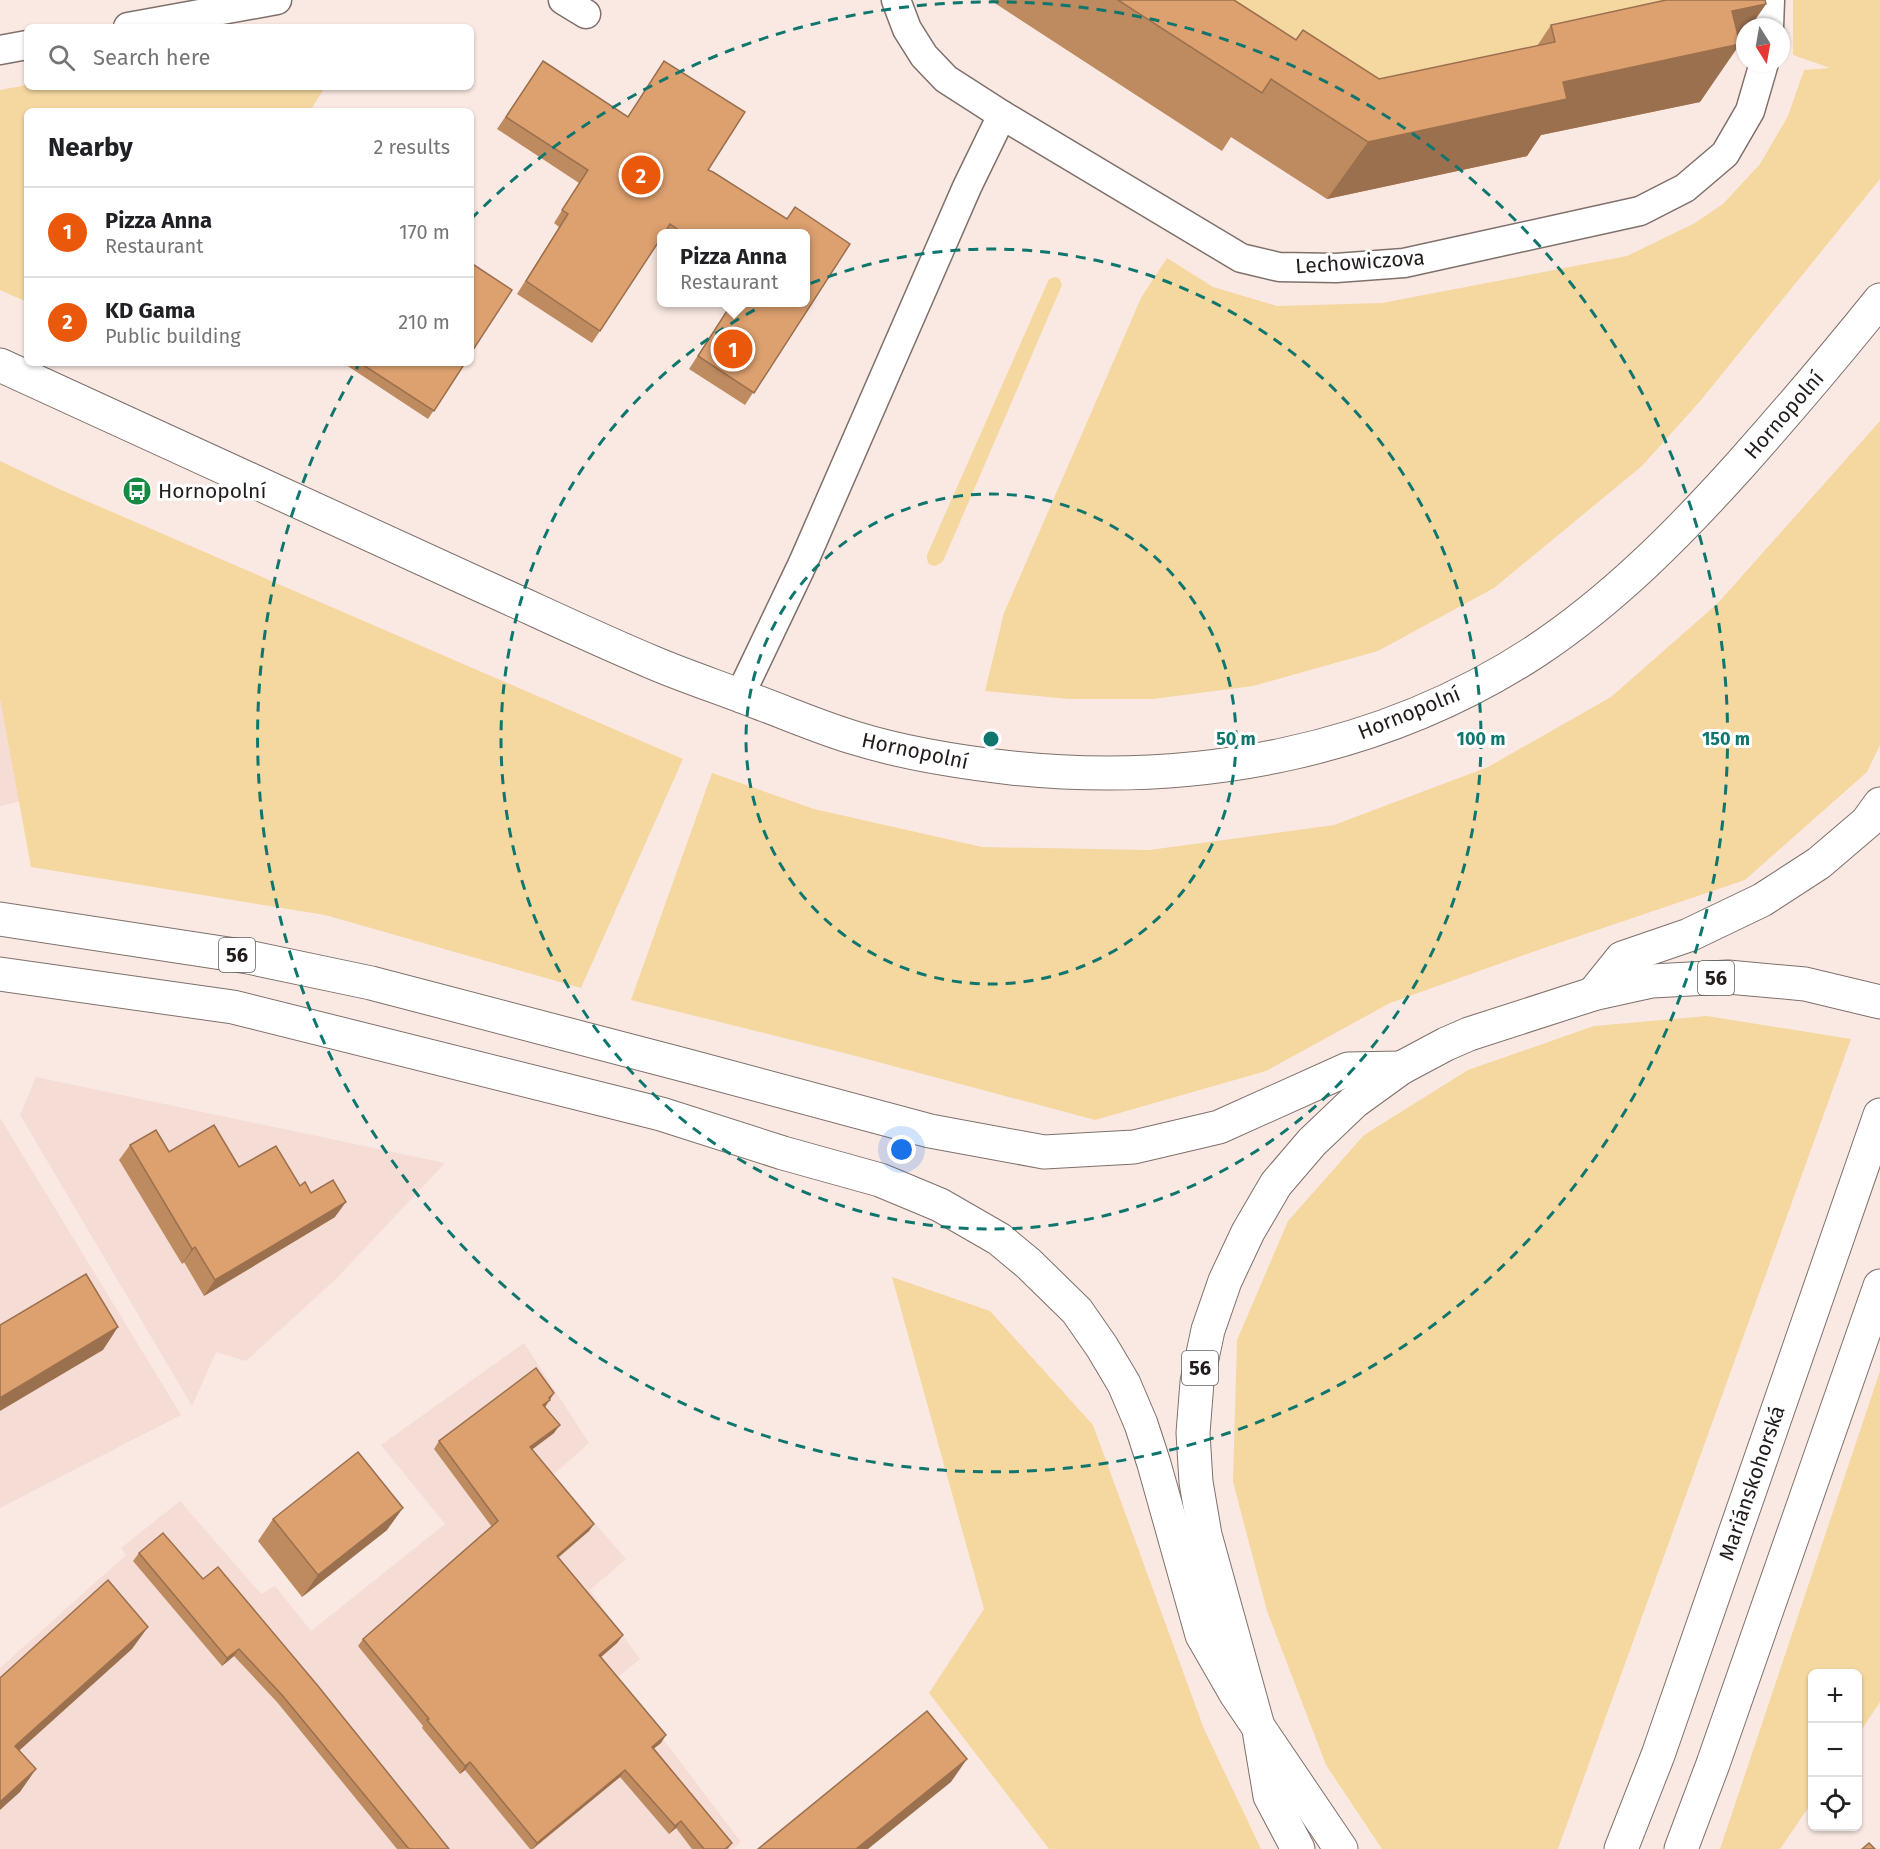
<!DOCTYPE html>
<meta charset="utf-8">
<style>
:root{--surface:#fff;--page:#f6f6f6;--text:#202124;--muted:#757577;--line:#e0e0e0;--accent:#ea580c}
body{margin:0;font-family:"Fira Sans",sans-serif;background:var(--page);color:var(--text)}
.controls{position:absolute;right:18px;bottom:18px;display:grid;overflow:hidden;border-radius:9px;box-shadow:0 2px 4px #0004}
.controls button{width:54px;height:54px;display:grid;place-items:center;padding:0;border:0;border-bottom:2px solid var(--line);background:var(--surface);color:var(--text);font:30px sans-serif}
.compass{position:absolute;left:1736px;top:18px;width:54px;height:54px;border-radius:50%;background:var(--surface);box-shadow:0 2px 4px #0004;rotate:169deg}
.you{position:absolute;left:902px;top:1150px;width:21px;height:21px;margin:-15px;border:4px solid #fff;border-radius:50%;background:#1a73e8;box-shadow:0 0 0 9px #1a73e833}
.badge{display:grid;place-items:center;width:39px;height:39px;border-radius:50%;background:var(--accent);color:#fff;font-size:20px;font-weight:700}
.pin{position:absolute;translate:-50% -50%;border:3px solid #fff;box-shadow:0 2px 6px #0006}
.popup{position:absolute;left:657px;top:229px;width:153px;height:78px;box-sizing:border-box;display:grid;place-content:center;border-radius:9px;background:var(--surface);filter:drop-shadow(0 2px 4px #0005);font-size:20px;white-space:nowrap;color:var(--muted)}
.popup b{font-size:22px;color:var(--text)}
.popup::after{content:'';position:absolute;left:50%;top:100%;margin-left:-12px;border:12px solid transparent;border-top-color:var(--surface)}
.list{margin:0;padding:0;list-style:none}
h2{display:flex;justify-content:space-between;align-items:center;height:78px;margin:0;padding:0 24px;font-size:26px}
h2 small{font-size:20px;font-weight:400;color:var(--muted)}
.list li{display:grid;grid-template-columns:39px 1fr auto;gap:18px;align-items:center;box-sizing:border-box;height:90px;padding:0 24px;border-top:2px solid var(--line)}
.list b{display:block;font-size:22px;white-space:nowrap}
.list p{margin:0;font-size:20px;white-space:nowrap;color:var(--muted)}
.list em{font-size:20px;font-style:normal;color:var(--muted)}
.icon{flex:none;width:33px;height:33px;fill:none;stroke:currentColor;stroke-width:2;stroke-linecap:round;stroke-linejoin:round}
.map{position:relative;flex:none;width:1880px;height:1849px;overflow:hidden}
.search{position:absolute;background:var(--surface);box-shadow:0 2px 4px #0004;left:24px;top:24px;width:450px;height:66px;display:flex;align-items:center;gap:15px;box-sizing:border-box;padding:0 21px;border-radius:9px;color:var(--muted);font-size:22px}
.panel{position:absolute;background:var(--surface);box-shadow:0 2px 4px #0004;left:24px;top:108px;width:450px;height:258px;border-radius:9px}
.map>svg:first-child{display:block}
.built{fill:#f5dcd4}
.green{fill:#f5d7a0}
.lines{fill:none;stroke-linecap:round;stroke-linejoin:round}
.street-casing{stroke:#7f706b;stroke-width:31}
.secondary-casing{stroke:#7f706b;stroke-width:35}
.highway-casing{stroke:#7f706b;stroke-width:35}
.street{stroke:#fff;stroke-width:28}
.secondary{stroke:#fff;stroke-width:33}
.highway{stroke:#fff;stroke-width:33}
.wall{fill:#be8a5f}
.shaded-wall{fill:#9b704e}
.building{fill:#dda06f;stroke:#9b704e;stroke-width:1.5}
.ring{fill:none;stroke:#0f766e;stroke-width:3;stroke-dasharray:10 8}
.labels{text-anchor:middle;stroke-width:6;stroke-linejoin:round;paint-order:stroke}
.shield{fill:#fff;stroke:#64605f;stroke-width:1.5}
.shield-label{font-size:20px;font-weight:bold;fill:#221c1b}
.street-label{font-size:21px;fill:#221c1b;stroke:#fff}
.poi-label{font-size:21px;fill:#221c1b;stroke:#fff;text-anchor:start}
.centre{fill:#0f766e;stroke:#fff;stroke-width:3}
.ring-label{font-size:18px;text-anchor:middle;font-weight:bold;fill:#0f766e;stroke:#fff;stroke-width:6;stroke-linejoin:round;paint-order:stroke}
</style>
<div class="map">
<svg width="1880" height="1849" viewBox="0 0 1880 1849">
<rect width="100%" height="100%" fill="#fae9e3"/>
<g class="built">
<polygon points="0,678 25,800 0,806"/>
<polygon points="36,1077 445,1163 337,1278 246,1361 216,1352 192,1406 20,1115"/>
<polygon points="0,1118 181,1415 0,1508"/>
<polygon points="524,1343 589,1443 553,1475 626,1559 590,1590 640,1659 617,1678 741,1842 733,1849 0,1849 0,1668 126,1555 121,1548 180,1501 261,1594 275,1586 311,1631 445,1524 381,1445"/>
</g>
<g class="green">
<polygon points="1112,0 1728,0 1428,117"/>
<polygon points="1793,0 1880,0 1880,179 1701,400 1642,466 1494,588 1378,651 1253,686 1153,699 1069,699 985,691 1004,613 1141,298 1167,258 1213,287 1277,306 1382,303 1627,256 1695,223 1723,204 1760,164 1788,116 1804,70 1830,68 1793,55"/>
<polygon points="27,85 27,87 325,87 310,111 27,111 27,302 0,290 0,90"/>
<path d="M1055,277l4,1 3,7 -118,274 -3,4 -6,3c-7,-1 -8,-4 -8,-11l122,-276z"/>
<polygon points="1880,421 1880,745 1867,772 1745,880 1538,950 1390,1003 1266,1071 1095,1120 852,1055 631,1000 712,773 814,809 982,847 1149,850 1334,825 1488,767 1611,697 1718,603"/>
<polygon points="0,461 59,489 683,759 581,988 325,915 31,867 0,698"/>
<polygon points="1707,1016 1851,1039 1558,1849 1382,1849 1326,1765 1267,1611 1233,1482 1237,1340 1288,1221 1364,1135 1468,1070 1594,1026"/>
<polygon points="892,1277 990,1311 1093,1425 1204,1729 1261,1849 1049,1849 929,1693 984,1609"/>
<polygon points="1880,1371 1880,1702 1858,1735 1858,1674 1812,1674 1812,1802 1780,1849 1720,1849"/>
</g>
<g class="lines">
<g class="street-casing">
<g id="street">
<polyline points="563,0 586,14"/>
<polyline points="896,0 907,29 924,56 946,79 1002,115 1241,258 1279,267 1336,268 1404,263 1640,211 1685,188 1725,154 1750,111 1764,63"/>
<polyline points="128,27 277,0"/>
<polyline points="1769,27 1770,0"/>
<polyline points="0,50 27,45"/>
<polyline points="740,695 803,563 967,187 1002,115"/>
</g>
</g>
<g class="secondary-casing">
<g id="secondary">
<path d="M0,365c159,73 318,147 478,219 58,26 116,54 176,79 33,14 67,25 100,38 33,12 67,27 101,37 51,16 104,24 157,30 182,19 370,-16 524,-117 78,-52 143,-118 205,-187 48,-54 94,-108 139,-164"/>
<polyline points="1621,1849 1658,1755 1880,1115"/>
<polyline points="1681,1849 1713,1764 1880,1286"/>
</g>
</g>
<g class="highway-casing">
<g id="highway">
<polyline points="0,919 248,957 371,983 688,1066 930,1131 1044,1152 1134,1147 1219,1127 1348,1069 1401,1068"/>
<polyline points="0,974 233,1007 661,1114 783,1153 880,1180 940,1205 999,1239 1029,1264 1077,1311 1102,1347 1124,1384 1141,1424 1154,1464 1202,1635 1236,1694 1341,1849"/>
<polyline points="1593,994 1622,958 1689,935 1762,900 1819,863 1867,822 1880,804"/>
<polyline points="1298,1849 1270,1796 1259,1730 1205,1535 1196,1482 1193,1433 1197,1382 1208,1330 1225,1281 1248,1232 1276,1184 1312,1142 1354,1102 1401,1068 1446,1044 1469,1034 1593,994 1652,981 1728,977 1805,984 1880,1002"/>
</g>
</g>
<use href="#street" class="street"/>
<use href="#secondary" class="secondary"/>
<use href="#highway" class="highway"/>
</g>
<g class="wall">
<polygon points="990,0 1234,0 1296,40 1379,79 1537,46 1551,25 1766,4 1750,27 1745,27 1745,34 1700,102 1541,135 1527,156 1327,199 1231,137 1222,151"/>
<polygon points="543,61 628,117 664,61 745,112 708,170 713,172 787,219 795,207 850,244 745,405 689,369 732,303 805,303 805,234 661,234 661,238 592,343 517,294 559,227 554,223 579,183 497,129"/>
<polygon points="343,363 465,363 428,419"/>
<polygon points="130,1145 169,1152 239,1167 300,1186 311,1193 335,1217 204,1296 184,1262 182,1264 119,1160"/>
<polygon points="554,1393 545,1407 554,1433 532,1449 594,1524 589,1531 558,1558 623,1635 617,1643 601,1657 661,1743 654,1748 732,1843 728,1849 692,1849 676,1828 669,1834 620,1777 533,1849 530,1849 465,1770 460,1774 422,1728 423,1726 358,1646 363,1639 492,1527 434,1449 439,1441"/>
<polygon points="273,1519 387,1530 302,1597 258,1541"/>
<polygon points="139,1553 203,1579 449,1849 397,1849 277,1702 234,1656 222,1666 133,1561"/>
</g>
<g class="shaded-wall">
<polygon points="1766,4 1750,27 1745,27 1745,34 1737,45 1740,44 1700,102 1541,135 1527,156 1327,199 1368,142 1563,82 1732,11"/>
<polygon points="346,1202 335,1217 204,1296 215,1280"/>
<polygon points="195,1247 184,1262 182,1264 192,1249"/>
<polygon points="118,1327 103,1350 0,1411 0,1398"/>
<polygon points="554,1393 545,1407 538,1412 549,1398"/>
<polygon points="560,1425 554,1433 525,1455 530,1447"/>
<polygon points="403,1508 387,1530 302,1597 318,1575"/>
<polygon points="594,1524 589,1531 551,1563 557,1556"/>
<polygon points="148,1627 132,1649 0,1768 15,1746"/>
<polygon points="623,1635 617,1643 594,1663 599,1655"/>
<polygon points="239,1649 234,1656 222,1666 227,1658"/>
<polygon points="666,1735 661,1743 647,1754 652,1747"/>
<polygon points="967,1759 951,1782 868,1849 856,1849"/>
<polygon points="470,1762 465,1770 460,1774 465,1766"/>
<polygon points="36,1769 20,1792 0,1810 0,1802"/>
<polygon points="625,1770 620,1777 532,1849 537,1843"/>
<polygon points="681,1821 676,1828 669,1834 675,1826"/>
</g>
<g class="building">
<polygon points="1118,0 1234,0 1296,40 1303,30 1379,79 1555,42 1551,25 1666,0 1765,0 1766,4 1732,11 1740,44 1563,82 1567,99 1368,142 1271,79 1262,93"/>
<polygon points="543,61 628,117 664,61 745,112 708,170 713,172 787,219 795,207 850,244 754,393 698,356 732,303 805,303 805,234 685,234 670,224 664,234 661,234 661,238 600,331 526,281 568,214 562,210 588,170 506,117"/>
<polygon points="471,263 512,290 471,353"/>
<polygon points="360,363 465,363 434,411"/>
<polygon points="214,1125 239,1167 276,1146 300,1186 305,1182 311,1193 333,1180 346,1202 215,1280 195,1247 192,1249 130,1145 156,1130 169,1152"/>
<polygon points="86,1274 118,1327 0,1398 0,1325"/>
<polygon points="536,1368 554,1393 549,1398 550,1400 543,1405 560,1425 530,1447 594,1524 557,1556 623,1635 599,1655 666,1735 652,1747 732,1843 725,1849 704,1849 681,1821 675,1826 625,1770 537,1843 470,1762 465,1766 427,1720 429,1719 363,1639 498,1521 439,1441"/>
<polygon points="358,1452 403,1508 318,1575 273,1519"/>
<polygon points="163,1533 203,1579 218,1567 318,1686 449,1849 409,1849 282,1695 239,1649 227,1658 139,1553"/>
<polygon points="108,1580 148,1627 15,1746 36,1769 0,1802 0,1678"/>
<polygon points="927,1711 967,1759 856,1849 758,1849"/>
<polygon points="1869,1843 1875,1849 1862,1849"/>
</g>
<g class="ring">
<circle cx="991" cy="739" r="245"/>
<circle cx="991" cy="739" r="490"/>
<path d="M471 219A735 735 0 1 1 358 366"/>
</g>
<defs>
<g id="bus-disc" transform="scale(1.5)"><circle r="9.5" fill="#168a43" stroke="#fff"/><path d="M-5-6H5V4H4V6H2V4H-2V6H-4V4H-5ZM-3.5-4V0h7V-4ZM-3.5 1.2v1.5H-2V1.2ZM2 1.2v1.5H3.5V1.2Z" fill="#fff"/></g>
</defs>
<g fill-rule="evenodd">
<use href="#bus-disc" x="137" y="491"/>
</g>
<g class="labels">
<g class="shield">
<rect x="219" y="938" width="36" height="34" rx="4.5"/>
<rect x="1698" y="961" width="36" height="34" rx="4.5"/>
<rect x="1182" y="1351" width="36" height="34" rx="4.5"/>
</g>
<g class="shield-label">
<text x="237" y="962">56</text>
<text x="1716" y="985">56</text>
<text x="1200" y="1375">56</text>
</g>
<g class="street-label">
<text transform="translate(1360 262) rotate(-4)" y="7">Lechowiczova</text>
<text transform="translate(1784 415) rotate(-49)" y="7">Hornopolní</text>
<text transform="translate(1409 713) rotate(-22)" y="7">Hornopolní</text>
<text transform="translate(915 751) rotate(12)" y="7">Hornopolní</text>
<text transform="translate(1752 1483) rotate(-71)" y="7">Mariánskohorská</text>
</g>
<g class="poi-label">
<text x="158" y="498">Hornopolní</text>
</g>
</g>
<circle cx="991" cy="739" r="9" class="centre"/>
<g class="ring-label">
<text x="1236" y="745">50 m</text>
<text x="1481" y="745">100 m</text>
<text x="1726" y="745">150 m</text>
</g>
</svg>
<div class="controls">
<button>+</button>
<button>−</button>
<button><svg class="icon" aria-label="locate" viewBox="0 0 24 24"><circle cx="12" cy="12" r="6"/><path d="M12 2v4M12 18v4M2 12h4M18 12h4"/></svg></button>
</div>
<svg class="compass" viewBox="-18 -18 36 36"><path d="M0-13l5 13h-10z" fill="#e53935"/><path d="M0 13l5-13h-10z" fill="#757577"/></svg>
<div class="you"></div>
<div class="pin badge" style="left:733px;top:349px">1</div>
<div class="popup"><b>Pizza Anna</b>Restaurant</div>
<div class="pin badge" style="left:641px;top:175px">2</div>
<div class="search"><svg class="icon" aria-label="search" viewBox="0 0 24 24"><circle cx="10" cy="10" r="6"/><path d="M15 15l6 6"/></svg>Search here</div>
<section class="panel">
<h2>Nearby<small>2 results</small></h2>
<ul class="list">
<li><span class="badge">1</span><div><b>Pizza Anna</b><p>Restaurant</p></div><em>170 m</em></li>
<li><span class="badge">2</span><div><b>KD Gama</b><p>Public building</p></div><em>210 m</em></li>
</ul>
</section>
</div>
